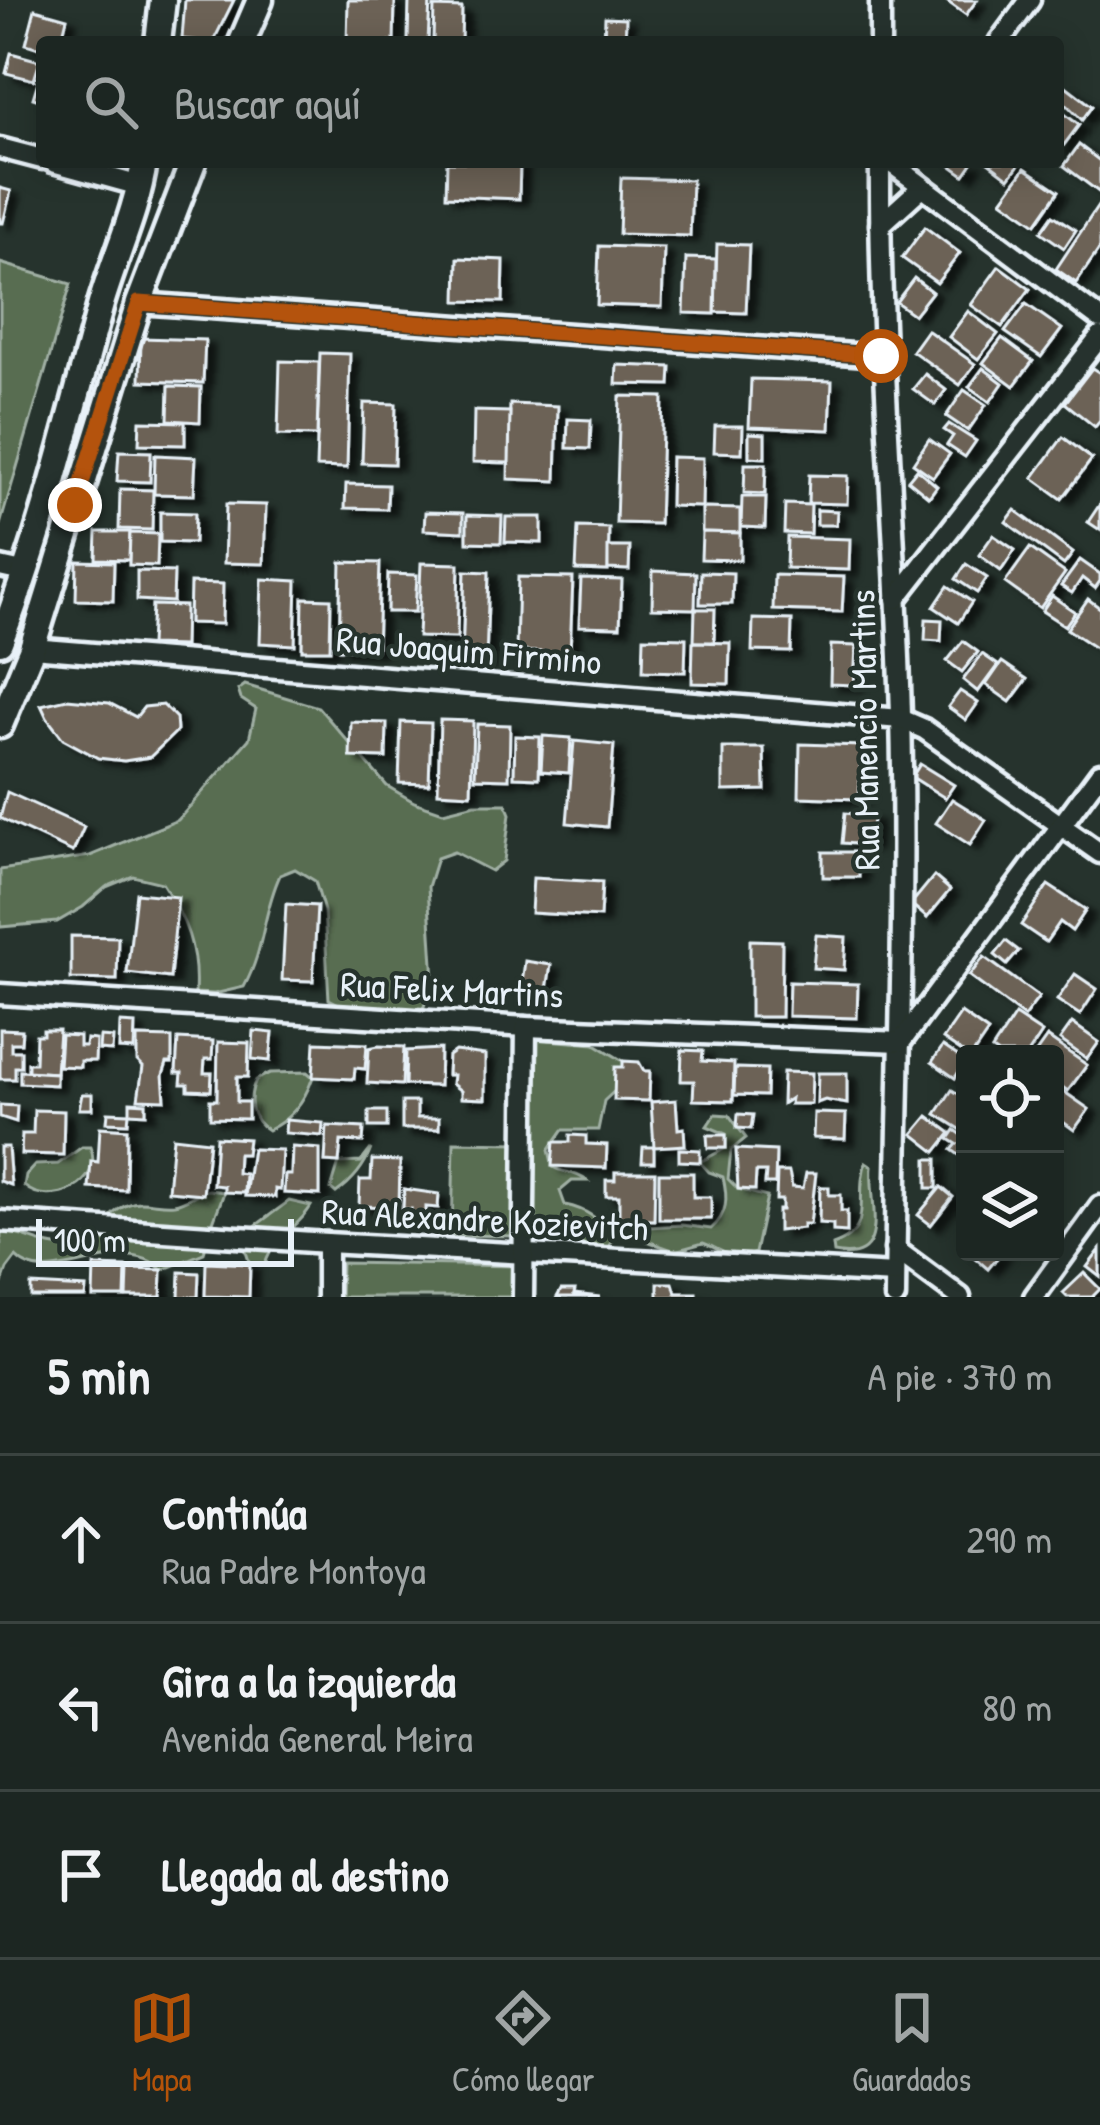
<!DOCTYPE html>
<html lang="es">
<meta charset="utf-8">
<style>
:root{--surface:#1c2622;--page:#29322f;--text:#f1f3f6;--muted:#a0a5a5;--line:#3a4340;--accent:#b45309}
body{margin:0;font-family:"Patrick Hand",sans-serif;background:var(--page);color:var(--text)}
.controls{position:absolute;right:36px;bottom:36px;display:grid;overflow:hidden;border-radius:12px;box-shadow:0 6px 30px #0003}
.controls button{width:108px;height:108px;display:grid;place-items:center;padding:0;border:0;border-bottom:3px solid var(--line);background:var(--surface);color:var(--text);font:60px sans-serif}
.scale{position:absolute;left:36px;bottom:30px;width:258px;box-sizing:border-box;padding-left:12px;border:6px solid #e8f1f8;border-top:0;font-size:33px;line-height:42px;white-space:nowrap;color:#e8f1f8;-webkit-text-stroke:9px #26332d;paint-order:stroke}
.stop{position:absolute;width:36px;height:36px;margin:-27px;border:9px solid #b45309;border-radius:50%;background:#fff}
.stop.end{background:#b45309;border-color:#fff;box-shadow:0 3px 12px #0008}
.list{margin:0;padding:0;list-style:none}
h2{display:flex;justify-content:space-between;align-items:center;height:156px;margin:0;padding:0 48px;font-size:51px}
h2 small{font-size:39px;font-weight:400;color:var(--muted)}
.list li{display:grid;grid-template-columns:78px 1fr auto;gap:36px;align-items:center;box-sizing:border-box;height:168px;padding:0 48px;border-top:3px solid var(--line)}
.list b{display:block;font-size:45px;white-space:nowrap}
.list p{margin:0;font-size:39px;white-space:nowrap;color:var(--muted)}
.list em{font-size:39px;font-style:normal;color:var(--muted)}
.icon{flex:none;width:66px;height:66px;fill:none;stroke:currentColor;stroke-width:2;stroke-linecap:round;stroke-linejoin:round}
.map{position:relative;flex:none;width:1100px;height:1297px;overflow:hidden}
.search{position:absolute;background:var(--surface);box-shadow:0 6px 30px #0003;left:36px;right:36px;top:36px;height:132px;display:flex;align-items:center;gap:30px;box-sizing:border-box;padding:0 42px;border-radius:12px;color:var(--muted);font-size:45px}
.sheet{height:660px;background:var(--surface)}
nav{display:flex;justify-content:space-around;align-items:center;box-sizing:border-box;height:168px;border-top:3px solid var(--line);background:var(--surface);font-size:33px;color:var(--muted)}
nav a{display:grid;justify-items:center;gap:6px}
nav .on{color:var(--accent)}
.map>svg:first-child{display:block}
.green{fill:#586d51;stroke:#a0afa4;stroke-width:3}
.building{fill:#6c6256;stroke:#e8f1f8;stroke-width:3;filter:url(#shadow)}
.lines{fill:none;stroke-linecap:round;stroke-linejoin:round}
.minor-casing{stroke:#e8f1f8;stroke-width:27}
.major-casing{stroke:#e8f1f8;stroke-width:33}
.minor{stroke:#26332d;stroke-width:18}
.major{stroke:#26332d;stroke-width:24}
.route{stroke:#b45309;stroke-width:15}
.labels{text-anchor:middle;stroke-width:9;stroke-linejoin:round;paint-order:stroke}
.street-label{font-size:36px;fill:#e8f1f8;stroke:#26332d}
</style>
<div class="map">
<svg width="1100" height="1297" viewBox="0 0 1100 1297">
<defs>
<filter id="shadow"><feDropShadow dx="9" dy="5.5" stdDeviation="3" flood-color="#0009"/></filter>
</defs>
<rect width="100%" height="100%" fill="#26332d"/>
<filter id="ink" filterUnits="userSpaceOnUse"><feTurbulence type="fractalNoise" baseFrequency=".00833" numOctaves="2"/><feDisplacementMap in="SourceGraphic" scale="24" xChannelSelector="R" yChannelSelector="G"/><feConvolveMatrix kernelMatrix="1 2 1 2 8 2 1 2 1" color-interpolation-filters="sRGB"/></filter>
<g filter="url(#ink)">
<g class="green">
<polygon points="0,263 71,284 0,525"/>
<path d="M245,685l73,22 69,79 27,16 29,10 32,-8h31l4,10 -6,47 -13,10 -37,-19 -17,6 -9,29 6,93 -11,29h-74l-20,-10 -5,-88 -9,-30 -20,-12 -15,6c-18,39 -15,74 -36,112l-30,7 -19,-1c3,-44 -9,-74 -33,-110l-29,-7 -27,11 -23,20 -26,15 -57,5v-57l90,-14 88,-36 71,-81 7,-30 -15,-10 -3,-9z"/>
<path d="M535,1039l60,5 28,17 2,20 -21,20 -6,29h-35l-14,20 4,17c11,7 20,3 34,14h-15l-12,10 5,14c21,4 36,14 48,33l-6,12c-31,-2 -53,-9 -76,-31l-3,-57 7,-27 -7,-82z"/>
<path d="M307,1072l6,5c-8,23 -23,43 -45,53 -18,-10 -21,-32 -12,-50l14,-7z"/>
<path d="M715,1114l14,1 17,23 -15,12 -3,29 10,10 29,8 -12,56c-24,9 -30,-2 -52,-10l-28,8 -28,-10 2,-14 33,-2 29,4c17,-15 17,-31 12,-52l-14,-5 -9,-10 26,-14v-14l-19,-8z"/>
<polygon points="454,1142 518,1143 516,1236 452,1235"/>
<path d="M82,1147h8c16,36 -40,62 -66,39l2,-11 9,-10 23,-1z"/>
<path d="M371,1149c-7,19 -18,32 -35,44l-5,-4 8,-26 22,-1z"/>
<path d="M866,1162l6,4c-4,33 22,99 -38,87l-1,-8c44,-16 20,-47 33,-83z"/>
<path d="M209,1190l15,2c-7,22 -16,38 -20,61l-42,17c-40,-41 -112,23 -146,-13l-9,12 -7,20 1,-57c23,0 45,17 64,14 42,-8 37,-31 62,-41 15,-7 31,1 47,-1 13,-2 21,-11 35,-14z"/>
<path d="M289,1201l22,5c-13,23 -38,31 -46,59l-15,-1 -4,-12 5,-23z"/>
<polygon points="341,1263 520,1266 520,1297 340,1297"/>
</g>
<g class="building">
<polygon points="185,0 234,0 213,42 182,39"/>
<polygon points="348,0 395,0 394,42 347,42"/>
<polygon points="409,0 430,0 428,42 408,42"/>
<polygon points="945,0 977,0 966,15"/>
<polygon points="434,7 462,8 461,42 433,42"/>
<polygon points="35,9 67,18 61,42 42,42 42,49 26,44"/>
<polygon points="605,17 626,18 625,42 604,42"/>
<polygon points="11,53 40,61 34,80 6,73"/>
<polygon points="42,69 42,101 33,98"/>
<polygon points="1066,86 1092,106 1082,120 1058,96"/>
<polygon points="1058,109 1079,125 1058,153"/>
<polygon points="1079,145 1100,161 1100,193 1064,166"/>
<polygon points="447,162 520,162 519,199 446,196"/>
<polygon points="946,162 973,162 964,175"/>
<polygon points="988,162 1021,162 1009,178"/>
<polygon points="1025,168 1059,191 1036,224 1002,200"/>
<polygon points="621,178 692,180 690,236 619,234"/>
<polygon points="0,188 11,191 3,223 0,223"/>
<polygon points="1100,203 1100,248 1076,283 1056,269"/>
<polygon points="1053,215 1076,230 1064,248 1041,232"/>
<polygon points="925,227 960,253 937,283 902,258"/>
<polygon points="717,244 749,245 746,313 715,312"/>
<polygon points="599,246 664,248 662,307 597,305"/>
<polygon points="458,258 504,260 503,302 457,301"/>
<polygon points="686,258 716,259 715,314 684,313"/>
<polygon points="999,266 1030,289 1002,327 971,305"/>
<polygon points="914,278 932,292 914,315 896,302"/>
<polygon points="1026,304 1062,329 1041,357 1005,332"/>
<polygon points="968,311 998,334 978,359 949,337"/>
<polygon points="927,330 975,364 960,385 912,351"/>
<polygon points="141,338 205,340 203,383 140,381"/>
<polygon points="1002,338 1033,361 1014,386 983,363"/>
<polygon points="320,353 350,354 347,468 316,467"/>
<polygon points="280,361 319,362 317,436 278,435"/>
<polygon points="617,365 671,367 670,385 616,384"/>
<polygon points="983,368 1003,383 990,402 969,387"/>
<polygon points="1092,368 1100,373 1100,421 1095,427 1065,403"/>
<polygon points="925,374 946,390 935,405 913,389"/>
<polygon points="751,379 832,381 830,430 749,427"/>
<polygon points="169,386 201,387 200,422 168,420"/>
<polygon points="964,390 986,405 968,431 946,416"/>
<polygon points="620,396 663,397 659,524 616,523"/>
<polygon points="364,403 396,404 394,464 362,463"/>
<polygon points="510,404 558,406 556,481 508,479"/>
<polygon points="474,411 510,412 509,463 473,462"/>
<polygon points="568,419 591,420 590,449 567,448"/>
<polygon points="140,421 185,422 185,445 139,444"/>
<polygon points="949,424 976,441 965,457 947,445 953,436 944,430"/>
<polygon points="715,426 743,426 742,453 714,452"/>
<polygon points="749,433 765,434 765,458 749,457"/>
<polygon points="1063,437 1092,459 1062,499 1033,478"/>
<polygon points="929,439 950,454 933,477 913,463"/>
<polygon points="119,451 151,452 150,482 117,481"/>
<polygon points="155,455 196,457 194,495 154,494"/>
<polygon points="671,457 703,458 702,507 670,506"/>
<polygon points="745,464 766,464 765,494 744,493"/>
<polygon points="917,469 937,486 929,497 908,480"/>
<polygon points="809,475 848,476 847,504 808,503"/>
<polygon points="346,484 388,485 387,509 345,508"/>
<polygon points="120,489 153,490 152,530 119,529"/>
<polygon points="742,497 766,497 765,528 741,527"/>
<polygon points="226,504 266,505 264,564 224,563"/>
<polygon points="785,504 811,505 810,534 784,533"/>
<polygon points="1100,504 1100,530 1088,522"/>
<polygon points="702,508 740,509 740,533 702,532"/>
<polygon points="817,510 837,511 836,525 817,525"/>
<polygon points="1015,510 1073,553 1064,565 1006,522"/>
<polygon points="160,512 195,513 194,543 160,542"/>
<polygon points="425,512 463,513 463,532 424,530"/>
<polygon points="467,515 502,516 501,543 467,542"/>
<polygon points="506,517 542,517 542,543 505,542"/>
<polygon points="578,527 609,528 608,571 576,570"/>
<polygon points="97,532 130,532 129,560 96,559"/>
<polygon points="702,532 740,533 740,560 701,559"/>
<polygon points="130,533 158,534 157,566 129,565"/>
<polygon points="993,535 1015,550 1001,571 979,555"/>
<polygon points="787,537 850,539 849,570 786,568"/>
<polygon points="608,547 630,547 629,570 608,569"/>
<polygon points="1030,548 1065,573 1040,608 1005,583"/>
<polygon points="1080,560 1100,574 1100,581 1095,588 1082,578 1072,593 1061,586"/>
<polygon points="77,561 114,562 113,601 76,600"/>
<polygon points="341,562 380,563 377,650 339,649"/>
<polygon points="421,563 459,564 457,638 418,637"/>
<polygon points="966,564 987,578 977,593 956,579"/>
<polygon points="137,571 174,572 173,602 137,600"/>
<polygon points="465,571 489,572 486,662 462,662"/>
<polygon points="653,571 696,573 695,609 652,608"/>
<polygon points="701,572 733,573 732,604 700,604"/>
<polygon points="388,574 417,575 415,612 387,612"/>
<polygon points="774,575 844,577 842,612 773,610"/>
<polygon points="518,577 573,578 570,653 516,651"/>
<polygon points="262,579 297,581 295,645 260,643"/>
<polygon points="581,579 622,580 620,627 579,626"/>
<polygon points="190,583 223,584 222,624 189,623"/>
<polygon points="948,586 972,602 958,623 934,607"/>
<polygon points="1052,596 1075,612 1065,626 1042,611"/>
<polygon points="303,598 331,599 330,650 302,650"/>
<polygon points="1088,599 1100,608 1100,651 1067,629"/>
<polygon points="152,605 185,606 184,646 150,645"/>
<polygon points="695,609 715,609 714,642 694,642"/>
<polygon points="753,619 792,620 791,652 752,651"/>
<polygon points="926,619 942,620 941,641 925,640"/>
<polygon points="644,637 686,638 685,672 643,671"/>
<polygon points="963,641 978,652 962,672 947,661"/>
<polygon points="693,642 730,643 729,684 692,683"/>
<polygon points="831,645 856,646 854,685 830,684"/>
<polygon points="982,654 998,665 978,692 963,680"/>
<polygon points="1002,662 1027,679 1010,702 986,685"/>
<polygon points="960,691 978,703 966,720 948,707"/>
<polygon points="67,699 109,703 136,717 144,707 163,705 176,718 177,731 150,757 124,761 98,758 63,739 47,718 41,705"/>
<polygon points="440,720 473,721 471,794 438,792"/>
<polygon points="351,722 387,723 386,758 350,757"/>
<polygon points="401,722 431,723 429,784 399,783"/>
<polygon points="477,724 510,725 509,779 475,778"/>
<polygon points="515,736 540,737 539,778 514,777"/>
<polygon points="543,736 571,738 569,773 541,771"/>
<polygon points="574,741 614,745 607,827 567,823"/>
<polygon points="800,744 861,746 859,799 799,797"/>
<polygon points="723,748 764,748 765,790 723,791"/>
<polygon points="920,764 954,785 945,798 912,777"/>
<polygon points="7,792 84,827 73,852 0,818"/>
<polygon points="952,799 986,820 970,845 936,823"/>
<polygon points="845,813 873,816 871,845 842,843"/>
<rect x="823" y="852" width="36" height="25"/>
<polygon points="934,876 950,890 927,918 911,904"/>
<polygon points="533,878 602,882 600,917 531,913"/>
<polygon points="1048,885 1086,910 1072,931 1060,922 1046,942 1021,925"/>
<polygon points="136,893 178,897 170,978 127,973"/>
<polygon points="286,904 317,906 313,981 282,980"/>
<polygon points="816,935 846,937 844,970 813,968"/>
<polygon points="71,936 118,937 117,980 71,979"/>
<polygon points="750,940 782,941 781,1017 750,1017"/>
<polygon points="1006,941 1019,951 1007,965 995,955"/>
<polygon points="984,957 1039,997 1024,1017 969,976"/>
<polygon points="525,961 551,965 546,995 521,991"/>
<polygon points="1075,974 1097,989 1080,1015 1057,1000"/>
<polygon points="789,982 858,984 857,1018 788,1016"/>
<polygon points="961,1013 988,1032 973,1054 965,1054 943,1039"/>
<polygon points="1015,1015 1042,1033 1028,1054 998,1054 992,1050"/>
<polygon points="120,1023 135,1024 134,1050 119,1049"/>
<polygon points="1072,1023 1099,1042 1087,1059 1060,1040"/>
<polygon points="0,1029 22,1030 21,1043 11,1043 11,1051 21,1051 21,1067 15,1067 15,1079 0,1079"/>
<polygon points="43,1030 59,1030 56,1073 28,1071 28,1063 35,1063 36,1035 43,1035"/>
<polygon points="254,1031 273,1033 270,1061 252,1059"/>
<polygon points="61,1035 79,1036 79,1046 85,1046 86,1039 96,1040 95,1061 80,1061 80,1067 59,1066"/>
<polygon points="100,1037 113,1038 112,1051 99,1050"/>
<polygon points="137,1037 172,1038 172,1063 167,1063 163,1075 165,1100 138,1099 143,1067 137,1061"/>
<polygon points="1047,1037 1087,1065 1068,1091 1055,1082 1055,1054 1035,1054"/>
<polygon points="178,1039 213,1041 212,1059 205,1059 204,1073 212,1073 211,1091 188,1090 188,1084 181,1084 182,1073 176,1073"/>
<polygon points="218,1042 249,1043 248,1077 237,1077 237,1102 248,1102 248,1119 210,1118 210,1100 217,1100"/>
<polygon points="315,1042 367,1044 365,1069 355,1068 354,1079 313,1077"/>
<polygon points="378,1046 404,1047 402,1085 367,1083 369,1048"/>
<polygon points="943,1046 965,1061 955,1078 932,1062"/>
<polygon points="440,1049 439,1086 405,1085 406,1051"/>
<polygon points="682,1050 703,1051 702,1061 734,1063 733,1101 693,1100 694,1081 681,1081"/>
<polygon points="455,1051 485,1055 485,1099 461,1098 461,1091 452,1084 453,1075 447,1075 448,1056"/>
<polygon points="623,1061 639,1062 644,1071 650,1071 649,1101 614,1100 615,1067 623,1067"/>
<polygon points="735,1068 767,1069 766,1096 734,1095"/>
<polygon points="20,1071 56,1073 56,1085 20,1083"/>
<polygon points="783,1072 812,1073 811,1104 790,1104 791,1098 782,1104"/>
<polygon points="818,1073 847,1073 847,1104 825,1100 817,1103"/>
<polygon points="1060,1089 1089,1109 1074,1130 1055,1116 1055,1096"/>
<polygon points="952,1090 965,1098 965,1132 936,1114"/>
<polygon points="82,1094 92,1094 92,1109 79,1109"/>
<polygon points="676,1100 678,1129 684,1128 685,1145 654,1147 651,1102"/>
<polygon points="130,1102 146,1103 146,1114 130,1113"/>
<polygon points="402,1102 417,1102 417,1118 439,1118 439,1129 402,1129"/>
<polygon points="0,1105 17,1106 16,1122 0,1117"/>
<polygon points="34,1110 64,1111 63,1155 21,1154 22,1134 33,1134"/>
<rect x="369" y="1111" width="18" height="16"/>
<polygon points="108,1112 129,1113 128,1123 107,1122"/>
<polygon points="814,1113 846,1114 845,1139 813,1138"/>
<polygon points="738,1114 753,1115 751,1129 737,1128"/>
<polygon points="928,1116 951,1133 936,1152 913,1134"/>
<polygon points="286,1120 323,1123 322,1136 285,1133"/>
<polygon points="327,1126 364,1128 363,1142 341,1141 339,1163 325,1162"/>
<polygon points="100,1127 127,1129 126,1190 89,1188 91,1161 98,1162"/>
<polygon points="955,1130 965,1137 965,1147 959,1155 952,1150 957,1144 949,1139"/>
<polygon points="570,1135 586,1136 586,1144 607,1145 606,1168 552,1166 554,1142 570,1142"/>
<polygon points="707,1135 726,1135 726,1148 708,1148"/>
<polygon points="173,1137 209,1141 203,1194 168,1191"/>
<polygon points="216,1137 248,1139 246,1154 238,1154 237,1173 245,1174 244,1193 224,1192 224,1186 213,1185"/>
<polygon points="0,1147 8,1147 11,1185 0,1181"/>
<polygon points="292,1147 320,1149 320,1195 284,1193 285,1175 291,1175"/>
<polygon points="643,1147 654,1147 654,1162 642,1162"/>
<polygon points="252,1149 282,1150 280,1190 275,1189 275,1197 245,1196"/>
<polygon points="679,1149 700,1150 700,1162 679,1161"/>
<polygon points="736,1149 776,1151 775,1184 765,1184 766,1172 756,1172 755,1190 738,1189"/>
<rect x="927" y="1159" width="10" height="29"/>
<polygon points="372,1160 400,1161 399,1207 359,1206 360,1180 371,1180"/>
<polygon points="615,1172 655,1172 654,1220 619,1219 619,1196 606,1196 606,1180 615,1180"/>
<polygon points="777,1172 789,1172 792,1187 803,1188 806,1173 816,1173 810,1224 803,1224 803,1228 778,1231 778,1210 782,1210 782,1200 776,1200"/>
<polygon points="659,1173 693,1173 693,1197 711,1197 711,1219 659,1219"/>
<polygon points="820,1187 829,1187 829,1195 841,1195 841,1211 847,1211 847,1232 833,1231 833,1224 819,1223"/>
<polygon points="941,1187 953,1197 931,1225 918,1215"/>
<polygon points="404,1189 439,1194 438,1208 426,1207 426,1215 410,1214 411,1209 403,1209"/>
<polygon points="1100,1250 1100,1277 1087,1267"/>
<polygon points="968,1252 1002,1252 988,1269"/>
<polygon points="206,1262 250,1264 249,1297 205,1296"/>
<polygon points="94,1266 126,1267 125,1297 93,1297"/>
<polygon points="128,1269 162,1270 161,1297 127,1297"/>
<polygon points="180,1272 199,1273 198,1297 179,1297"/>
<polygon points="1084,1273 1100,1289 1092,1297 1067,1297 1063,1293"/>
<polygon points="658,1283 673,1283 676,1293 696,1293 696,1297 658,1297"/>
<polygon points="31,1285 86,1288 85,1297 31,1297"/>
<polygon points="561,1290 575,1290 574,1294 600,1297 557,1297"/>
</g>
<g class="lines">
<g class="minor-casing">
<g id="minor">
<polyline points="880,0 880,42"/>
<polyline points="999,42 1030,0"/>
<polyline points="0,148 42,159"/>
<polyline points="53,162 140,186"/>
<path d="M880,162c-1,185 16,369 21,554 5,193 -4,387 -6,581"/>
<polyline points="890,162 1100,319"/>
<polyline points="880,225 922,187"/>
<polyline points="139,303 881,356"/>
<polyline points="0,567 27,573"/>
<polyline points="896,599 1100,337"/>
<polyline points="32,648 901,719 924,729 1100,853"/>
<polyline points="0,994 526,1027 901,1042 1100,773"/>
<polyline points="0,1221 327,1243 895,1274"/>
<polyline points="895,1249 960,1297"/>
<polyline points="327,1297 327,1243"/>
<polyline points="523,1297 526,1027"/>
<polyline points="1034,1297 1100,1206"/>
</g>
</g>
<g class="major-casing">
<g id="major">
<polyline points="158,42 163,0"/>
<polyline points="242,42 260,0"/>
<path d="M0,642c43,-110 70,-224 101,-338 14,-48 36,-93 43,-142"/>
<polyline points="0,725 32,648 139,303 193,162"/>
</g>
</g>
<use href="#minor" class="minor"/>
<use href="#major" class="major"/>
</g>
</g>
<g class="lines" filter="url(#ink)">
<polyline class="route" points="75,505 139,303 881,356"/>
</g>
<g class="labels">
<g class="street-label">
<text transform="translate(469 650) rotate(5)" y="13">Rua Joaquim Firmino</text>
<text transform="translate(864 730) rotate(-91)" y="13">Rua Manencio Martins</text>
<text transform="translate(452 989) rotate(3)" y="13">Rua Felix Martins</text>
<text transform="translate(485 1219) rotate(3)" y="13">Rua Alexandre Kozievitch</text>
</g>
</g>
</svg>
<div class="controls">
<button><svg class="icon" aria-label="locate" viewBox="0 0 24 24"><circle cx="12" cy="12" r="6"/><path d="M12 2v4M12 18v4M2 12h4M18 12h4"/></svg></button>
<button><svg class="icon" aria-label="layers" viewBox="0 0 24 24"><path d="M12 4l9 5-9 5-9-5zM3 14l9 5 9-5"/></svg></button>
</div>
<div class="scale">100 m</div>
<div class="stop" style="left:881px;top:356px"></div>
<div class="stop end" style="left:75px;top:505px"></div>
<div class="search"><svg class="icon" aria-label="search" viewBox="0 0 24 24"><circle cx="10" cy="10" r="6"/><path d="M15 15l6 6"/></svg>Buscar aquí</div>
</div>
<section class="sheet">
<h2>5 min<small>A pie · 370 m</small></h2>
<ul class="list">
<li><svg class="icon" aria-label="ahead" viewBox="0 0 24 24"><path d="M12 20V5M6 11l6-6 6 6"/></svg><div><b>Continúa</b><p>Rua Padre Montoya</p></div><em>290 m</em></li>
<li><svg class="icon" aria-label="left" viewBox="0 0 24 24"><path d="M17 20v-9H6M10 6l-5 5 5 5"/></svg><div><b>Gira a la izquierda</b><p>Avenida General Meira</p></div><em>80 m</em></li>
<li><svg class="icon" aria-label="arrive" viewBox="0 0 24 24"><path d="M6 21V4h12l-3 4 3 4H6"/></svg><div><b>Llegada al destino</b></div></li>
</ul>
</section>
<nav>
<a class="on"><svg class="icon" aria-label="map" viewBox="0 0 24 24"><path d="M3 6l6-2 6 2 6-2v14l-6 2-6-2-6 2zM9 4v14M15 6v14"/></svg>Mapa</a>
<a><svg class="icon" aria-label="directions" viewBox="0 0 24 24"><path d="M12 3l9 9-9 9-9-9zM9 14v-3h6M13 9l2 2-2 2"/></svg>Cómo llegar</a>
<a><svg class="icon" aria-label="saved" viewBox="0 0 24 24"><path d="M7 4h10v16l-5-4-5 4z"/></svg>Guardados</a>
</nav>
